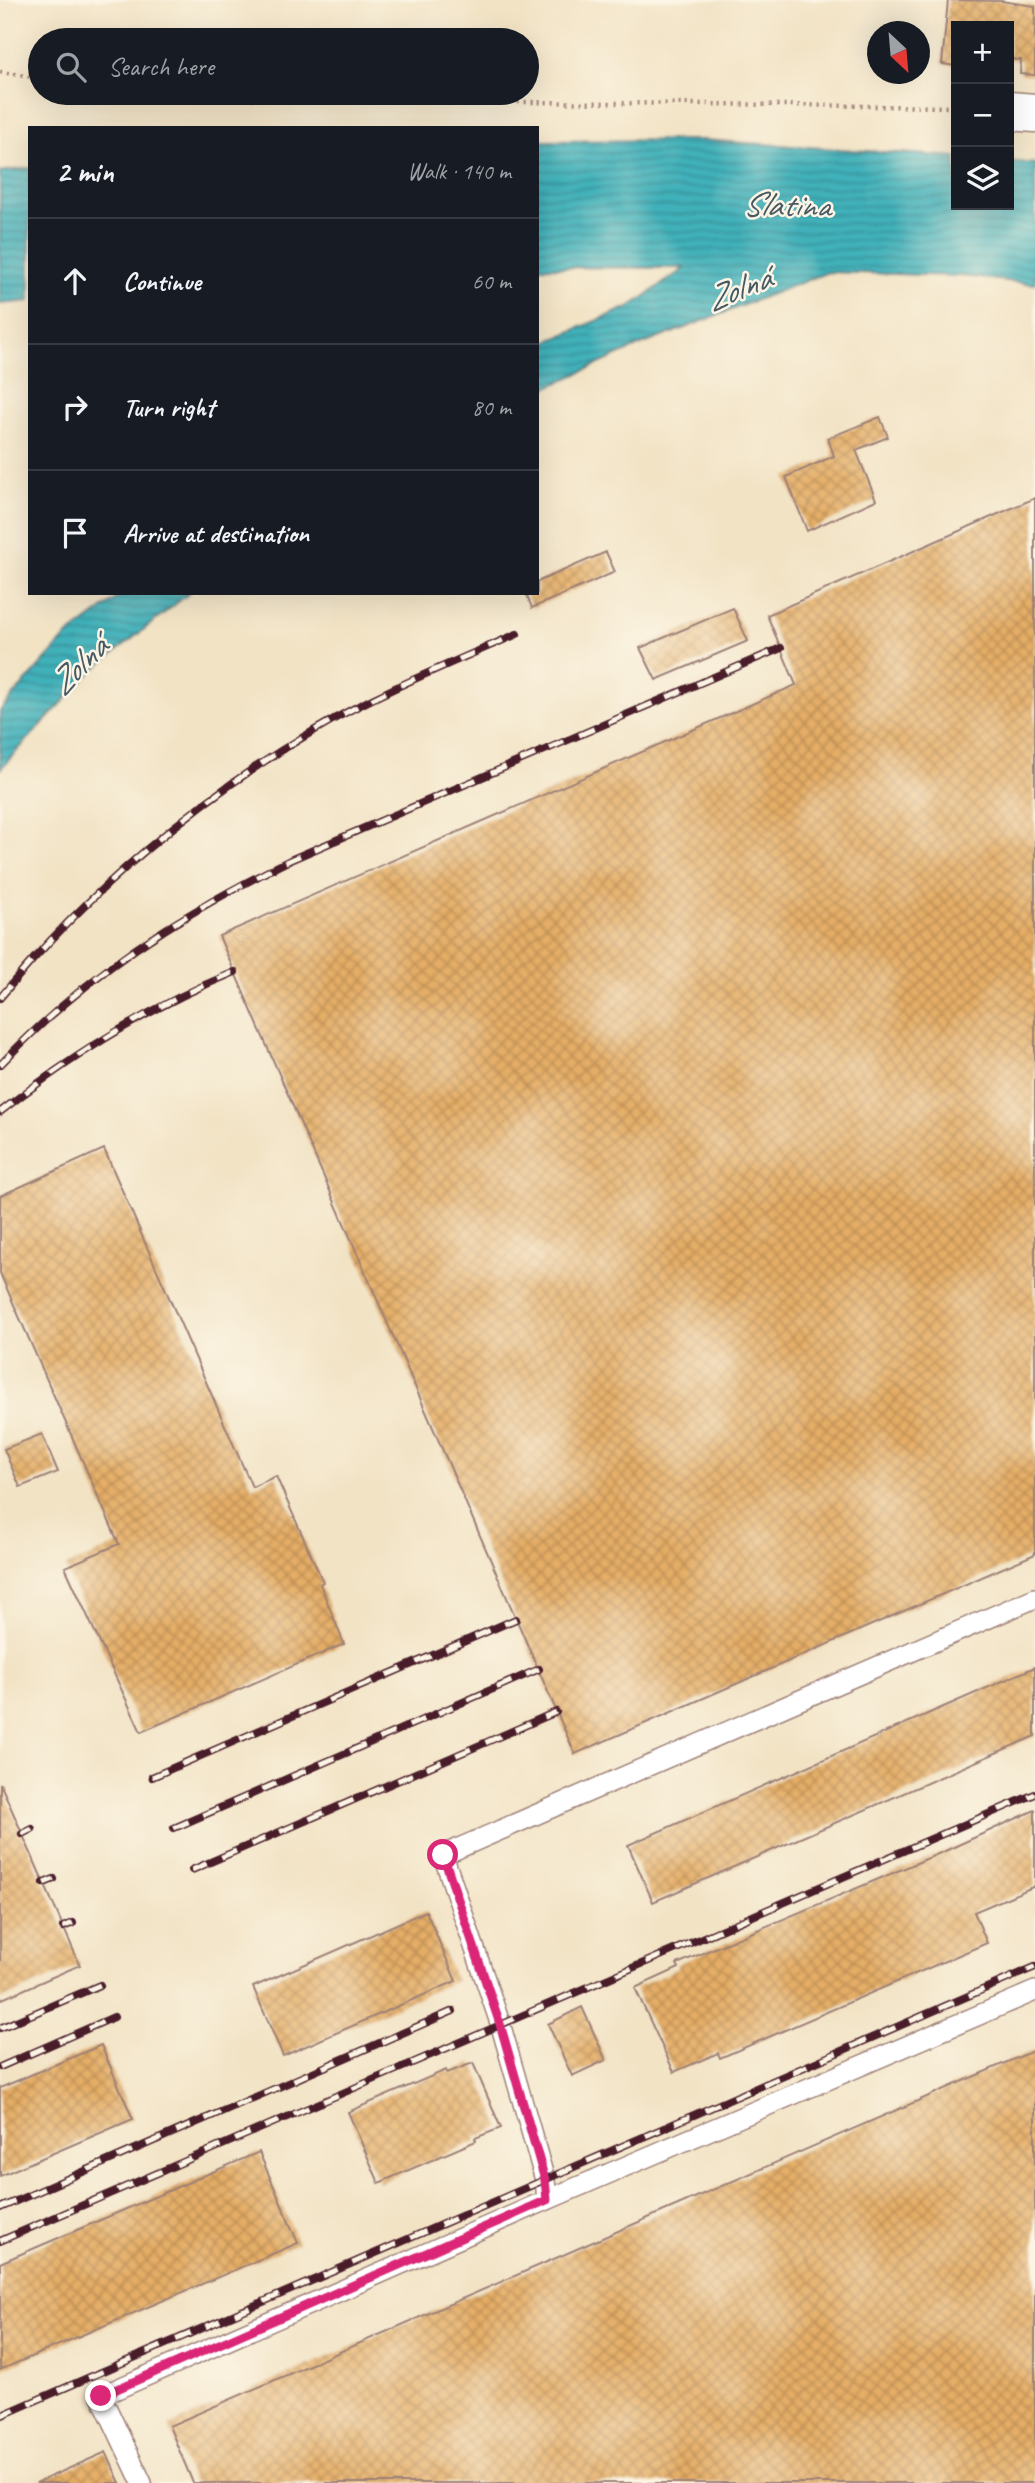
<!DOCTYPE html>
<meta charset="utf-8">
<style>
:root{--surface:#171b24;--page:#20242c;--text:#f1f3f6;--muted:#9ea1a6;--line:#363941}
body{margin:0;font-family:Caveat,sans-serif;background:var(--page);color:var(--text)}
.controls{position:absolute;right:21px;top:21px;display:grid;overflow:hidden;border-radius:0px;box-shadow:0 7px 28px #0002}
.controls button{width:63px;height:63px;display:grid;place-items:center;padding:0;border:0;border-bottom:2px solid var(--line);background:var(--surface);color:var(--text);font:35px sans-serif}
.compass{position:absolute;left:867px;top:21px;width:63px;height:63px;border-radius:50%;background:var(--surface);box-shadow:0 7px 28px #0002;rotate:154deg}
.stop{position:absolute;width:21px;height:21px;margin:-16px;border:5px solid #db2777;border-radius:50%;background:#fff}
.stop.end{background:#db2777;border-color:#fff;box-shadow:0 2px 7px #0008}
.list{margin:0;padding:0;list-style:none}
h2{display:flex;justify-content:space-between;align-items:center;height:91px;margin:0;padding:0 28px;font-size:30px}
h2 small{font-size:23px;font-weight:400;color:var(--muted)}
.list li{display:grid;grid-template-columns:46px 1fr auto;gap:21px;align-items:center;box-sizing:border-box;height:126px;padding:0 28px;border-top:2px solid var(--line)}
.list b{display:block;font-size:26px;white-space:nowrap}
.list em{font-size:23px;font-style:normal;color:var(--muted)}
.icon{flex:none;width:38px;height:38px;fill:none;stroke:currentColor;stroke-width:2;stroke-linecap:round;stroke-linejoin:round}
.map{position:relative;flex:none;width:1035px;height:2483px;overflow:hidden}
.search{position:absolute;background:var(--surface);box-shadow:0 7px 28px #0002;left:28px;top:28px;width:511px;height:77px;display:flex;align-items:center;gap:18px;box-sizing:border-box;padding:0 24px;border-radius:38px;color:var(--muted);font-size:26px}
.panel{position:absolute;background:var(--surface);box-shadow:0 7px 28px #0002;left:28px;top:126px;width:511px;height:469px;border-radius:0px}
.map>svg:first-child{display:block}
.water{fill:url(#water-rules);stroke:#466872;stroke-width:2}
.building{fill:url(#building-cross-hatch)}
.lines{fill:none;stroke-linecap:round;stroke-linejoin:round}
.lane-casing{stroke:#9e8178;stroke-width:22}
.street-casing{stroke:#9e8178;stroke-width:41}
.path{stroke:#9e8178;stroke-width:4.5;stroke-dasharray:2 5;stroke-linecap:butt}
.lane{stroke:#fff;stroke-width:19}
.street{stroke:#fff;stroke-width:38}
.rail-casing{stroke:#4a1f2b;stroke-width:8}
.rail{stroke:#fcf5e5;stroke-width:5;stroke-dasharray:16;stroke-linecap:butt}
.route{stroke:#db2777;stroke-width:9}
.labels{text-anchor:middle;stroke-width:5;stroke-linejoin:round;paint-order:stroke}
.water-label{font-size:35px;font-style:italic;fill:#465964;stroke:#fcf5e5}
</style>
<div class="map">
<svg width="1035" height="2483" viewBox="0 0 1035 2483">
<defs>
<pattern id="water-rules" width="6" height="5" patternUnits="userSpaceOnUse" patternTransform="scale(1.75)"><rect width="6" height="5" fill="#41b1ba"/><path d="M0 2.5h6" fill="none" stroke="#388f97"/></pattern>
<pattern id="building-cross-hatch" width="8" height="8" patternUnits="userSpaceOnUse" patternTransform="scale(1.75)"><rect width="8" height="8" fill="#e5ae66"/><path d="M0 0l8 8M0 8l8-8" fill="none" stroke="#bc8d54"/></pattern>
</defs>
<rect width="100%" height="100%" fill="#fcf5e5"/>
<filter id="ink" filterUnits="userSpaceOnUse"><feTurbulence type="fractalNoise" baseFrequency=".0143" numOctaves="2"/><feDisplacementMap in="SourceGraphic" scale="14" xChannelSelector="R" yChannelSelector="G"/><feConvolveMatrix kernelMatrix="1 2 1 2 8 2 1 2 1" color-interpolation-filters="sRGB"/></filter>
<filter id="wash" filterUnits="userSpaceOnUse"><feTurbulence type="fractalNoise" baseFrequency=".00686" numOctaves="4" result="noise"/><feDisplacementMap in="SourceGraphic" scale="28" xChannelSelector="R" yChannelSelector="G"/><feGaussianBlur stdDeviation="1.57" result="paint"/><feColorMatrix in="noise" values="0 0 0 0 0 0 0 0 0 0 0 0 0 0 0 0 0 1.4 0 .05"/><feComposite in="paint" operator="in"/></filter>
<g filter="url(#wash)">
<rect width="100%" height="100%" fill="#f2e3c5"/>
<g class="water">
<polygon points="701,140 956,157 956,205 1009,205 1009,161 1035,164 1035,284 960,276 828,272 641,345 537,392 537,346 631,306 685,268 537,267 537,141"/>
<polygon points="30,168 30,301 0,304 0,172"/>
<polygon points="124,593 189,593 91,672 0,769 0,711 66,637"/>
</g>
<g id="blocks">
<g class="building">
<polygon points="948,0 1001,1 1035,6 1035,75 1020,74 1021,60 1009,59 1009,26 956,26 956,66 942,64"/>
<polygon points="880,417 888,437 856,450 876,500 807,531 786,477 834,456 828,438"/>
<polygon points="1035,498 1035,1554 575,1754 219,936 796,685 767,615"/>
<polygon points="606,552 615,572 532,608 526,593 537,593 537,582"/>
<polygon points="733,608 748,641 656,680 640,648"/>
<polygon points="104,1149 252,1487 276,1476 323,1582 320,1584 344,1644 141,1732 65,1567 119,1544 0,1273 0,1196"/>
<polygon points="42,1434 58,1472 20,1487 4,1449"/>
<polygon points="1035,1667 1035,1736 653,1902 628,1845"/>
<polygon points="0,1783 80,1965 0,2000"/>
<polygon points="1035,1810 1035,1886 974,1912 987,1943 720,2058 718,2053 674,2072 635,1988 679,1968 677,1964 945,1851"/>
<polygon points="426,1911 456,1981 283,2056 253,1987"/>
<polygon points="582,2007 606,2060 572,2076 548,2024"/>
<polygon points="101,2045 133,2119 0,2176 0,2088"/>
<polygon points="1035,2050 1035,2483 193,2483 169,2426"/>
<polygon points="473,2063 501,2128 475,2138 476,2141 379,2183 348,2112 446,2070 447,2073"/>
<polygon points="259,2152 298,2243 0,2370 0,2263"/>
<polygon points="106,2452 120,2483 36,2483"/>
</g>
</g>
</g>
<g filter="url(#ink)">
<use href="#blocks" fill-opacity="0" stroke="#9e8178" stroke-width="2"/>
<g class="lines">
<g class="lane-casing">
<g id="lane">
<polyline points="547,2200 545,2180 500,2023 443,1855 1035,1598"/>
<polyline points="142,2483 101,2396 547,2200 1035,1991"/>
</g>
</g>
<g class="street-casing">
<polyline id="street" points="1009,111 1035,113"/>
</g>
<g class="path">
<polyline points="0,72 40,78"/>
<polyline points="147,93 183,98 956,107"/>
</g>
<use href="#lane" class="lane"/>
<use href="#street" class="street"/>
<g class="rail-casing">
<g id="rail">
<path d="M0,998c87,-106 197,-199 315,-268 64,-38 134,-66 202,-96"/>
<path d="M0,1065c88,-92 177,-149 290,-205l491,-212"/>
<path d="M0,1112c73,-57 149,-105 235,-140"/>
<polyline points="152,1777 516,1619"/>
<polyline points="174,1828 539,1669"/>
<polyline points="22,1834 32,1829"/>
<polyline points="192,1870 556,1712"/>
<polyline points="44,1883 54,1879"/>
<polyline points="63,1927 73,1923"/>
<polyline points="0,2028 100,1985"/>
<polyline points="0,2067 114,2017"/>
<polyline points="0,2208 453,2011"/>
<polyline points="0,2241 1035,1794"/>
<polyline points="0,2416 1035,1967"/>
</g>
</g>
<use href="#rail" class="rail"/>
</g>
</g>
<g class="lines" filter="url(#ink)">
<polyline class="route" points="101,2396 547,2200 545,2180 500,2024 443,1855"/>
</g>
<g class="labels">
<g class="water-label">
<text transform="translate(786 204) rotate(1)" y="12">Slatina</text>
<text transform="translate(738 288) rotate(-22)" y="12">Zolná</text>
<text transform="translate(78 665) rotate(-45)" y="12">Zolná</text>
</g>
</g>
</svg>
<div class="controls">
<button>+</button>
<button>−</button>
<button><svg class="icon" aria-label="layers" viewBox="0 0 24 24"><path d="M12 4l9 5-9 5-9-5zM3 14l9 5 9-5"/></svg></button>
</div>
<svg class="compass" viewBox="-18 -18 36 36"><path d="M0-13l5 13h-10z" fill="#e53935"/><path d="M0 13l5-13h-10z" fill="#9ea1a6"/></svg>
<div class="stop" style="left:443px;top:1855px"></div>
<div class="stop end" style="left:101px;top:2396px"></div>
<div class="search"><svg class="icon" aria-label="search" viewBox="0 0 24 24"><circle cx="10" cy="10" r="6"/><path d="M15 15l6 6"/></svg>Search here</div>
<section class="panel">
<h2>2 min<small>Walk · 140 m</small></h2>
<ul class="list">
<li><svg class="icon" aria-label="ahead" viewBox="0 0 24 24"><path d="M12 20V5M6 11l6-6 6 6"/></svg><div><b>Continue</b></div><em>60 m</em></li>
<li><svg class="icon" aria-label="right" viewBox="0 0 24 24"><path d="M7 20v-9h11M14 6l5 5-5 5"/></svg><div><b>Turn right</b></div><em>80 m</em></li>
<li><svg class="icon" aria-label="arrive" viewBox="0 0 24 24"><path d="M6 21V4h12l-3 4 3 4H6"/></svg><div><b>Arrive at destination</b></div></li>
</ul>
</section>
</div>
